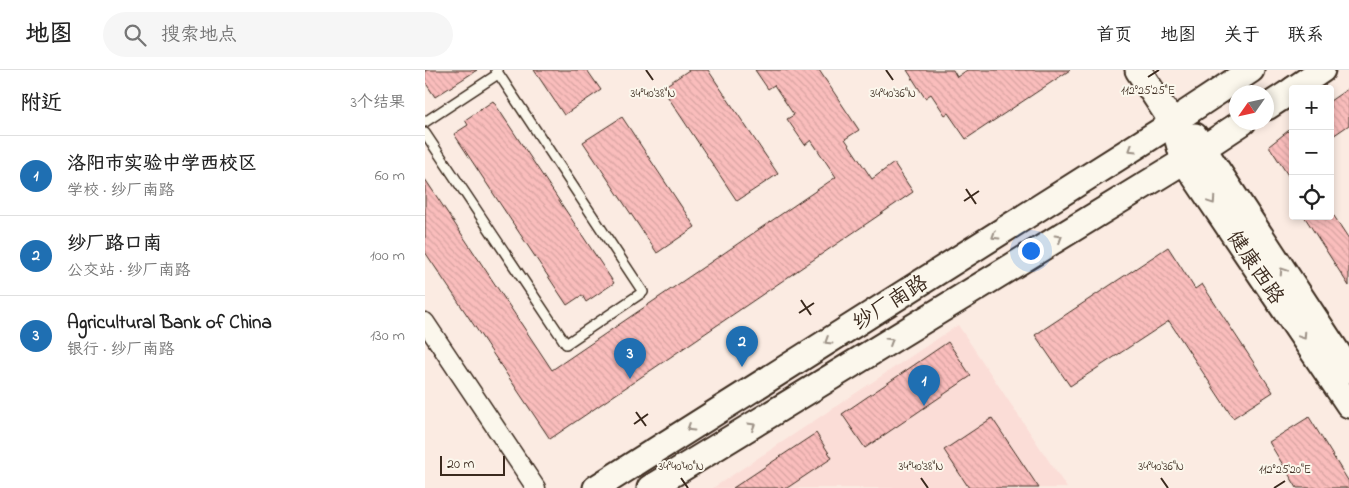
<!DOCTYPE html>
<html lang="zh">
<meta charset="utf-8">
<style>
:root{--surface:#fff;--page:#f6f6f6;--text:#222;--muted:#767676;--line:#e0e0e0;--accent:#1f6fb2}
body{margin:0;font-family:"Indie Flower","LXGW WenKai TC",sans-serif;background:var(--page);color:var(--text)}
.controls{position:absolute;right:15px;top:15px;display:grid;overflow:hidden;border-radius:5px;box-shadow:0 2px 8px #0003}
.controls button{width:45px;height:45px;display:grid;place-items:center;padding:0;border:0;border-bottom:1px solid var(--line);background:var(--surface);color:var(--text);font:25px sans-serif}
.compass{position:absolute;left:804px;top:15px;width:45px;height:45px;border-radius:50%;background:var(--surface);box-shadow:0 2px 8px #0003;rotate:236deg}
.scale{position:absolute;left:15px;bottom:12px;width:65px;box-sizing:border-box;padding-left:5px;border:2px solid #3b2a1e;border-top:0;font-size:14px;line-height:18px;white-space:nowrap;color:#3b2a1e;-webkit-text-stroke:4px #fbf7ec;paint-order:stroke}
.you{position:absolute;left:605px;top:180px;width:18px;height:18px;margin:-12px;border:4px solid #fff;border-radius:50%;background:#1a73e8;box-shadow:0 0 0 8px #1a73e833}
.badge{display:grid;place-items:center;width:32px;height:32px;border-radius:50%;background:var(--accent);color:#fff;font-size:16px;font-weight:700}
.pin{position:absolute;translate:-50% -41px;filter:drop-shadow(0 1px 2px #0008)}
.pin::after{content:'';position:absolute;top:26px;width:18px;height:15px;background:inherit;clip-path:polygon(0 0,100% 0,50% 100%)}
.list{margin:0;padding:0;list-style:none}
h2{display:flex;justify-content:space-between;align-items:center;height:65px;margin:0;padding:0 20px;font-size:21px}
h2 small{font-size:16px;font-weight:400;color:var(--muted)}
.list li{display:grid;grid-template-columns:32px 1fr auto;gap:15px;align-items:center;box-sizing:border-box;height:80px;padding:0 20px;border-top:1px solid var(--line)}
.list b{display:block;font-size:19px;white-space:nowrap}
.list p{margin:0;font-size:16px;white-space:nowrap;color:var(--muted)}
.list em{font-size:16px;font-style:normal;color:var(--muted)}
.icon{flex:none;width:28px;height:28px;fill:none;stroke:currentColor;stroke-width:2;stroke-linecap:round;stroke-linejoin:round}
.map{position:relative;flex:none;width:924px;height:418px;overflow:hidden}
header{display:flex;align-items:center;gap:30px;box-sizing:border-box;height:70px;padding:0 25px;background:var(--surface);border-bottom:1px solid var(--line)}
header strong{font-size:24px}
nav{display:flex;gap:28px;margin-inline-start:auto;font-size:18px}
.search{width:350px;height:45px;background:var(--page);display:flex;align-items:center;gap:12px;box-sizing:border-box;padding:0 18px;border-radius:28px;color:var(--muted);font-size:19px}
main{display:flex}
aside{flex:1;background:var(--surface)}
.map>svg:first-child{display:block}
.built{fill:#fbddd7}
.building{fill:url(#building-back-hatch);stroke:#3b2a1e}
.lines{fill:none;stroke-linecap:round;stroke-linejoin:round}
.lane-casing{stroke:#3b2a1e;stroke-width:12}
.street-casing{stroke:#3b2a1e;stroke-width:21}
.secondary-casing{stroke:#3b2a1e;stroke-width:29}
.lane{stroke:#fbf7ec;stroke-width:9}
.street{stroke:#fbf7ec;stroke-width:18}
.secondary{stroke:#fbf7ec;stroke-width:25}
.oneway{stroke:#9b9085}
.ticks{fill:none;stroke:#3b2a1e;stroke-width:2}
.labels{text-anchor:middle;stroke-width:4;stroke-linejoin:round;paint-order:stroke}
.street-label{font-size:21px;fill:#3b2a1e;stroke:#fbf7ec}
.ticks-label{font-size:12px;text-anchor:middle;fill:#3b2a1e;stroke:#fbf7ec;stroke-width:4;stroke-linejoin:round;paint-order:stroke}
</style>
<header>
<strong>地图</strong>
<div class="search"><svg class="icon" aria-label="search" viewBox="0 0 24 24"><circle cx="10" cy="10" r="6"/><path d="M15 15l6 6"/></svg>搜索地点</div>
<nav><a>首页</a><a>地图</a><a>关于</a><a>联系</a></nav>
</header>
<main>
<aside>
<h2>附近<small>3个结果</small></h2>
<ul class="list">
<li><span class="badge">1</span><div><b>洛阳市实验中学西校区</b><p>学校 · 纱厂南路</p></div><em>60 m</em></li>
<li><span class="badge">2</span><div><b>纱厂路口南</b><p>公交站 · 纱厂南路</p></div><em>100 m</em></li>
<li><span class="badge">3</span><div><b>Agricultural Bank of China</b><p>银行 · 纱厂南路</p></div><em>130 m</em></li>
</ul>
</aside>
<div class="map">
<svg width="924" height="418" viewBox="0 0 924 418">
<defs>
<pattern id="building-back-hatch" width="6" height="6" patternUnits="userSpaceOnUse" patternTransform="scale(1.25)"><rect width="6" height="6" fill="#fabdbc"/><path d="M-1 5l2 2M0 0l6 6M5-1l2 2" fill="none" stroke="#d7a3a1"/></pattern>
</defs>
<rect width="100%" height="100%" fill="#fbebe2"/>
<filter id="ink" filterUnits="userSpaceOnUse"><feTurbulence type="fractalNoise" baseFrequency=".02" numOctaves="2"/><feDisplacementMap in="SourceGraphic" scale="10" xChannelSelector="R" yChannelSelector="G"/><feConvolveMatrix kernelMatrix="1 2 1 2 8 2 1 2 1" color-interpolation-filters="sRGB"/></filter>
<g filter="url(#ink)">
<polygon class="built" points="533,255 642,418 288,418"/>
<g class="building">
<polygon points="0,0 52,0 10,27 0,12"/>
<polygon points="109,0 162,0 176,20 139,45"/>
<polygon points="264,0 283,0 353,104 312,131 237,18"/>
<polygon points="330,0 394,0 434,60 420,69 447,109 469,93 488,122 125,369 0,182 0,109 127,300 411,107 386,70 380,75 362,49 369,45 349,15 343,19"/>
<polygon points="482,0 528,0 532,7 542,0 645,0 541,69 523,43 520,45 506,24 500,28"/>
<polygon points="924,18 924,55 905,68 905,31"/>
<polygon points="68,31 189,213 161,232 157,225 142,235 29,64 43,55 40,50"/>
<polygon points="197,47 270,157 232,183 158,72"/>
<polygon points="868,57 868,113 844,76"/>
<polygon points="879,146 909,146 924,169 924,216"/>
<polygon points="743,177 770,219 777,214 848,322 808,348 744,251 645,316 610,265"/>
<polygon points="523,272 546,306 440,378 417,344"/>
<polygon points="884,347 924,412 924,418 872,418 844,372"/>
<polygon points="567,348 614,418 544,418 519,380"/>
<polygon points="391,363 407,388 362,418 308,418"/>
</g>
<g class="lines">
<g class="lane-casing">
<g id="lane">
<polyline points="0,52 73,4"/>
<polyline points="0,63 141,274 218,222 71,0"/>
</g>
</g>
<g class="street-casing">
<polyline id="street" points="0,252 111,418"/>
</g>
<g class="secondary-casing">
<g id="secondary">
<polyline points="713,0 748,53 759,91 924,335"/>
<polyline points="869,19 897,0"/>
<polyline points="842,37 868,20"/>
<polyline points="770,66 924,300"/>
<polyline points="171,418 748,53 758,45 826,0"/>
<polyline points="225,418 759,91 818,52"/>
</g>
</g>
<use href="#lane" class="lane"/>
<use href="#street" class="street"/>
<use href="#secondary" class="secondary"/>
</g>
<defs><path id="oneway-chevron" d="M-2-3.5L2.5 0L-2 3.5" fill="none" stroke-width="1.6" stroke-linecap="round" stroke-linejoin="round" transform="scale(1.25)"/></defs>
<g class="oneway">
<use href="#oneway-chevron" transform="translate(707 79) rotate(148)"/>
<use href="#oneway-chevron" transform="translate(787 131) rotate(56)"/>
<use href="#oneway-chevron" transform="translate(570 166) rotate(148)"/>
<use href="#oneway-chevron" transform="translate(634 168) rotate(-31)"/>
<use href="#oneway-chevron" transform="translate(858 201) rotate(-124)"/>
<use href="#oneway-chevron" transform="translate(878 266) rotate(56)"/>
<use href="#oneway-chevron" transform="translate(403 271) rotate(148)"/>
<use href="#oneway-chevron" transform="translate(465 271) rotate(-31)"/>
<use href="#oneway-chevron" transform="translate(327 356) rotate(-31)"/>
<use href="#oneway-chevron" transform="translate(265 358) rotate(148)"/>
</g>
</g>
<path class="ticks" d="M221,0l7,10M461,0l7,10M723,7l11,-7M541,119l10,15M539,131l15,-10M376,230l10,15M374,243l15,-10M211,342l10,14M209,354l14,-10M256,408l7,10M496,408l7,10M736,408l7,10M849,418l11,-7"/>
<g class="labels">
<g class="street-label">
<text transform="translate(831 197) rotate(56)" y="7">健康西路</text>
<text transform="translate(465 232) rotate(-32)" y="7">纱厂南路</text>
</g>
</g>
<g class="ticks-label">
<text x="723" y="24">112°25'25"E</text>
<text x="228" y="27">34°40'38"N</text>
<text x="468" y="27">34°40'36"N</text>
<text x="256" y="400">34°40'40"N</text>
<text x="496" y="400">34°40'38"N</text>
<text x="736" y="400">34°40'36"N</text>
<text x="860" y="403">112°25'20"E</text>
</g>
</svg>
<div class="controls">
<button>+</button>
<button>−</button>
<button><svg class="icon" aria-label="locate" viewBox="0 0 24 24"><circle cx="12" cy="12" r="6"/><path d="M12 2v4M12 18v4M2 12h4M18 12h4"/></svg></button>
</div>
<svg class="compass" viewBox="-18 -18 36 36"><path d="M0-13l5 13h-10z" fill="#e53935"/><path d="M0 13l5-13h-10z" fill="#767676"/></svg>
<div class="scale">20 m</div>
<div class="you"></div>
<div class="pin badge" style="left:499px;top:336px">1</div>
<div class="pin badge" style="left:317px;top:297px">2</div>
<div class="pin badge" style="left:205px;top:309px">3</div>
</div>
</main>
